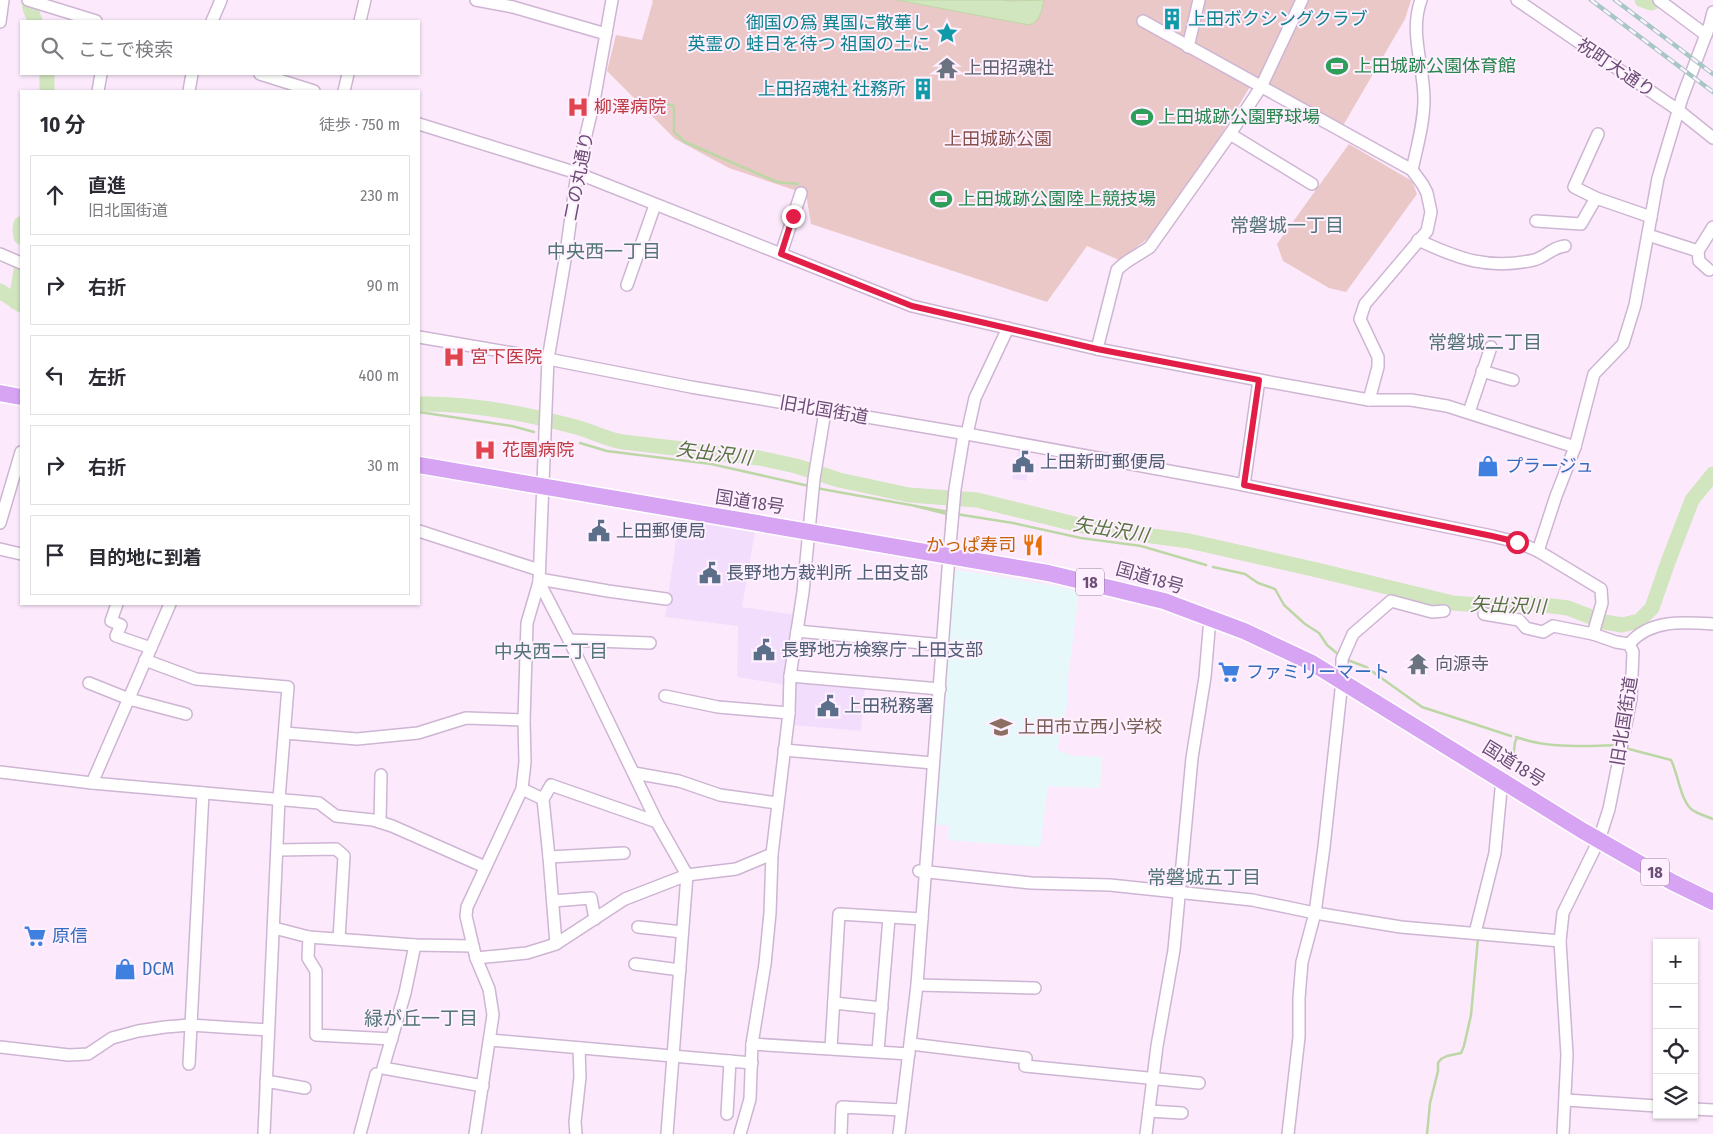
<!DOCTYPE html>
<html lang="ja">
<meta charset="utf-8">
<style>
:root{--surface:#fff;--page:#f7f7f7;--text:#2b2b33;--muted:#7c7c81;--line:#e1e1e2}
body{margin:0;font-family:"Fira Sans Condensed","Noto Sans JP",sans-serif;background:var(--page);color:var(--text)}
.controls{position:absolute;right:15px;bottom:15px;display:grid;overflow:hidden;border-radius:0px;box-shadow:0 1px 4px #0004}
.controls button{width:45px;height:45px;display:grid;place-items:center;padding:0;border:0;border-bottom:1px solid var(--line);background:var(--surface);color:var(--text);font:25px sans-serif}
.stop{position:absolute;width:15px;height:15px;margin:-11px;border:4px solid #e11d48;border-radius:50%;background:#fff}
.stop.end{background:#e11d48;border-color:#fff;box-shadow:0 1px 5px #0008}
.list{margin:0;padding:0;list-style:none}
h2{display:flex;justify-content:space-between;align-items:center;height:65px;margin:0;padding:0 20px;font-size:21px}
h2 small{font-size:16px;font-weight:400;color:var(--muted)}
.list li{display:grid;grid-template-columns:32px 1fr auto;gap:15px;align-items:center;box-sizing:border-box;height:80px;margin:0 10px 10px;padding:0 10px;border:1px solid var(--line);border-radius:0px}
.list b{display:block;font-size:19px;white-space:nowrap}
.list p{margin:0;font-size:16px;white-space:nowrap;color:var(--muted)}
.list em{font-size:16px;font-style:normal;color:var(--muted)}
.icon{flex:none;width:28px;height:28px;fill:none;stroke:currentColor;stroke-width:2;stroke-linecap:round;stroke-linejoin:round}
.map{position:relative;flex:none;width:1713px;height:1134px;overflow:hidden}
.search{position:absolute;background:var(--surface);box-shadow:0 1px 4px #0004;left:20px;top:20px;width:400px;height:55px;display:flex;align-items:center;gap:12px;box-sizing:border-box;padding:0 18px;border-radius:0px;color:var(--muted);font-size:19px}
.panel{position:absolute;background:var(--surface);box-shadow:0 1px 4px #0004;left:20px;top:90px;width:400px;height:515px;border-radius:0px}
.map>svg:first-child{display:block}
.commercial{fill:#f2defc}
.education{fill:#e6f8f9}
.green{fill:#eac8c8}
.water{fill:#d1e5be;stroke:#bcd7a5}
.lines{fill:none;stroke-linecap:round;stroke-linejoin:round}
.stream{stroke:#bcd7a5;stroke-width:2.5}
.river{stroke:#d1e5be;stroke-width:15}
.minor-casing{stroke:#ceb5d3;stroke-width:14}
.highway-casing{stroke:#fff;stroke-width:19}
.minor{stroke:#fff;stroke-width:11}
.highway{stroke:#d7a3f3;stroke-width:16}
.rail-casing{stroke:#a7c6c4;stroke-width:4.5}
.rail{stroke:#fef0fe;stroke-width:2.5;stroke-dasharray:8;stroke-linecap:butt}
.route{stroke:#e11d48;stroke-width:6}
.labels{text-anchor:middle;stroke-width:4;stroke-linejoin:round;paint-order:stroke}
.shield{fill:#fef0fe;stroke:#987e9f;stroke-width:1}
.shield-label{font-size:16px;font-weight:bold;fill:#6c4d76}
.culture-label{font-size:18px;fill:#0d838f;stroke:#fef0fe;text-anchor:end}
.leisure-label{font-size:18px;fill:#27864d;stroke:#fef0fe;text-anchor:start}
.worship-label{font-size:18px;fill:#5b616d;stroke:#fef0fe;text-anchor:start}
.street-label{font-size:18px;fill:#6c4d76;stroke:#fef0fe}
.health-label{font-size:18px;fill:#be3a42;stroke:#fef0fe;text-anchor:start}
.park-label{font-size:18px;fill:#87514b;stroke:#fef0fe}
.service-label{font-size:18px;fill:#4e5e75;stroke:#fef0fe;text-anchor:start}
.shop-label{font-size:18px;fill:#366cbe;stroke:#fef0fe;text-anchor:start}
.food-label{font-size:18px;fill:#c56008;stroke:#fef0fe;text-anchor:end}
.education-label{font-size:18px;fill:#785e54;stroke:#fef0fe;text-anchor:start}
.neighbourhood-label{font-size:19px;fill:#547577;stroke:#fef0fe}
.water-label{font-size:19px;font-style:italic;fill:#56743e;stroke:#fef0fe}
</style>
<div class="map">
<svg width="1713" height="1134" viewBox="0 0 1713 1134">
<rect width="100%" height="100%" fill="#fceafc"/>
<g class="commercial">
<polygon points="1019,447 1032,450 1026,481 1012,479"/>
<polygon points="679,519 755,532 742,607 797,615 786,685 737,677 738,626 665,617"/>
<polygon points="795,679 865,686 861,731 792,725"/>
</g>
<polygon class="education" points="952,569 1056,586 1079,592 1068,677 1067,705 1057,750 1072,756 1102,757 1100,788 1048,786 1040,847 948,840 949,826 932,824"/>
<g class="green">
<polygon points="651,0 1411,0 1405,19 1341,129 1254,80 1178,207 1154,234 1119,260 1087,246 1047,302 811,224 806,194 729,168 675,139 607,71 616,35 642,40 653,1"/>
<polygon points="1349,144 1412,181 1417,194 1346,292 1329,288 1283,261 1277,244"/>
</g>
<path class="water" d="M897,0h104l10,1 33,-1c-2,10 -4,22 -15,25z"/>
<g class="lines">
<g class="stream">
<polyline points="626,101 672,105 674,108 674,132 685,142 777,182 798,184"/>
<polyline points="419,412 512,426 534,432"/>
<polyline points="580,443 607,451 711,464 809,486"/>
<polyline points="816,488 949,512"/>
<polyline points="915,506 947,514"/>
<polyline points="956,514 1013,523 1081,538 1141,546 1206,565"/>
<polyline points="946,523 948,497"/>
<polyline points="1213,567 1245,574 1258,583 1275,589 1284,605 1305,624 1319,633 1327,645 1339,655"/>
<polyline points="1345,659 1366,667 1422,707 1511,736"/>
<path d="M1516,737c33,12 68,9 102,8"/>
<path d="M1625,748l46,12c7,14 9,38 20,49 6,5 15,7 22,10"/>
<polyline points="1513,759 1515,742 1517,738"/>
<polyline points="1427,1134 1430,1103 1438,1071 1438,1063 1441,1059 1447,1056 1461,1053 1464,1046 1471,1015 1478,938"/>
</g>
<g class="river">
<polyline points="29,0 30,8 35,21"/>
<polyline points="1642,0 1651,3 1658,0"/>
<polyline points="47,91 47,74"/>
<polyline points="21,224 20,229 21,237"/>
<polyline points="0,291 21,305"/>
<polyline points="16,302 21,270"/>
<path d="M419,404c51,-1 104,9 153,22 18,4 33,13 51,16l136,16 37,8 43,14 70,15 68,5 110,27 102,14 128,29 136,33 39,3 36,-3 40,5 36,14 18,3 17,-4 13,-13 16,-46 24,-62 21,-26"/>
</g>
<g class="minor-casing">
<g id="minor">
<polyline points="28,0 96,21"/>
<polyline points="476,0 513,7 606,34"/>
<polyline points="1517,0 1678,110 1713,138"/>
<polyline points="1659,0 1706,35"/>
<polyline points="212,21 221,0"/>
<polyline points="360,21 365,0"/>
<polyline points="1143,21 1412,170 1423,185 1427,193 1431,212 1427,231 1365,304 1360,319 1378,357 1378,367 1369,400"/>
<polyline points="0,22 3,0"/>
<polyline points="1188,47 1199,0"/>
<polyline points="260,74 314,91"/>
<polyline points="98,91 101,74"/>
<polyline points="189,91 192,74"/>
<polyline points="344,91 348,74"/>
<polyline points="419,124 577,173 912,306 1097,349 1259,380 1369,400 1411,400 1447,406 1575,447"/>
<polyline points="1230,134 1312,184"/>
<polyline points="1598,134 1574,187 1596,198 1651,217"/>
<path d="M1412,170c5,-23 12,-47 12,-71 0,-33 -15,-67 -3,-99"/>
<polyline points="1536,221 1581,224 1596,198"/>
<polyline points="1648,235 1698,251"/>
<path d="M1418,240c41,19 70,30 116,20 12,-3 18,-13 31,-14"/>
<polyline points="0,254 21,263"/>
<polyline points="781,254 801,193"/>
<polyline points="1709,270 1699,261 1698,251 1713,227"/>
<polyline points="627,285 655,205"/>
<polyline points="419,337 548,359 691,387 967,434 1229,482 1492,536 1517,542 1538,551 1601,589 1602,603 1593,634"/>
<path d="M1097,349l20,-79c9,-10 22,-15 33,-23l80,-113 31,-47 41,-87"/>
<polyline points="1482,371 1513,380"/>
<polyline points="1469,412 1491,347"/>
<polyline points="967,434 975,398 1008,328"/>
<polyline points="1244,485 1259,380"/>
<polyline points="0,523 21,452"/>
<polyline points="419,531 539,570"/>
<polyline points="0,549 21,554"/>
<polyline points="1538,551 1556,496 1575,447 1594,374 1623,344 1635,305 1658,178 1682,98 1710,24 1713,12"/>
<polyline points="539,579 608,591 666,599"/>
<polyline points="539,582 569,640 657,822 687,875 667,1134"/>
<polyline points="117,604 111,621 121,625 116,636 151,648"/>
<polyline points="1484,614 1519,620 1526,628 1543,632 1553,626 1593,634 1616,642 1629,644 1633,652 1631,699 1609,809 1599,840 1563,913 1560,941 1567,1055 1563,1134"/>
<polyline points="797,631 943,645"/>
<polyline points="569,640 650,643"/>
<path d="M1629,644c21,-25 54,-22 84,-20"/>
<polyline points="145,660 196,679 288,687 279,799 264,1134"/>
<polyline points="790,676 940,689"/>
<polyline points="89,683 129,699 186,714"/>
<polyline points="665,696 718,707 789,713"/>
<polyline points="285,733 357,739 418,733 466,718 524,720"/>
<polyline points="784,750 933,763"/>
<polyline points="0,772 92,783 319,803 336,816 373,820 392,826 485,867"/>
<polyline points="634,773 679,781 720,795 777,803"/>
<polyline points="92,783 170,604"/>
<polyline points="522,789 543,799"/>
<polyline points="380,822 381,775"/>
<polyline points="278,850 336,849 344,856 339,939"/>
<polyline points="549,857 624,853"/>
<polyline points="919,871 1031,883 1110,885 1252,900 1315,913 1401,927 1560,941"/>
<polyline points="553,901 591,898 595,919"/>
<polyline points="638,927 682,932"/>
<polyline points="274,928 309,937 415,945 473,946"/>
<polyline points="1475,933 1495,853 1502,779"/>
<polyline points="309,937 308,958 316,971 316,1035 392,1039"/>
<polyline points="556,944 549,857 543,799 551,785 657,822"/>
<polyline points="415,945 405,993 383,1068 483,1086"/>
<polyline points="476,958 527,953 556,944 625,899 687,875 736,869 772,854"/>
<polyline points="635,964 680,970"/>
<polyline points="917,985 1035,988"/>
<polyline points="834,1003 882,1008"/>
<polyline points="490,1040 752,1063"/>
<polyline points="752,1044 909,1054"/>
<polyline points="911,1044 1026,1058 1025,1066 1199,1083"/>
<polyline points="0,1047 69,1055 88,1054 112,1038 138,1031 165,1027 190,1025 268,1030"/>
<polyline points="831,1048 839,914 922,919"/>
<polyline points="878,1051 889,918"/>
<polyline points="189,1064 203,793"/>
<polyline points="266,1081 305,1088"/>
<polyline points="1566,1100 1657,1106"/>
<polyline points="1694,1109 1713,1110"/>
<polyline points="1149,1111 1182,1113"/>
<polyline points="727,1114 730,1061"/>
<polyline points="360,1134 376,1074"/>
<polyline points="475,1134 493,1015 489,989 476,958 473,946 466,916 467,907 522,789 525,762 524,720 527,623 539,582 548,359 565,260 577,173 594,101 612,0"/>
<polyline points="576,1134 575,1122 580,1077 579,1048"/>
<polyline points="740,1134 750,1099 752,1044 765,964 770,913 772,854 789,713 790,676 803,592 814,479 825,411"/>
<polyline points="841,1134 842,1107 902,1110"/>
<polyline points="899,1134 917,985 949,556 955,489 964,434"/>
<polyline points="1146,1134 1157,1046 1174,950 1192,758 1205,677 1210,618"/>
<polyline points="1288,1134 1299,1037 1299,998 1302,962 1315,913 1324,847 1342,681 1342,659 1353,634 1391,601 1432,612 1444,611"/>
</g>
</g>
<g class="highway-casing">
<g id="highway">
<polyline points="0,393 21,397"/>
<polyline points="419,465 1048,573 1164,601 1244,631 1312,663 1583,831 1672,882 1713,902"/>
</g>
</g>
<use href="#minor" class="minor"/>
<use href="#highway" class="highway"/>
<g class="rail-casing">
<g id="rail">
<polyline points="1591,0 1713,92"/>
<polyline points="1615,0 1713,74"/>
</g>
</g>
<use href="#rail" class="rail"/>
</g>
<g class="lines">
<polyline class="route" points="793,216 781,254 912,306 1097,349 1259,380 1244,485 1492,536 1517,542"/>
</g>
<defs>
<g id="building-bare" transform="scale(1.725)"><path d="M-4-6H4V6H1V3H-1V6H-4ZM-2.5-4.3h1.7v1.8h-1.7ZM.8-4.3h1.7v1.8H.8ZM-2.5-1h1.7V.8h-1.7ZM.8-1h1.7V.8H.8Z" fill="#0f9aa8" stroke="#fef0fe" stroke-width="2.5" paint-order="stroke"/></g>
<g id="sight-bare" transform="scale(1.725)"><path d="M0-6L1.8-2.2L6-1.7L2.9 1.2L3.7 5.4L0 3.3L-3.7 5.4L-2.9 1.2L-6-1.7L-1.8-2.2Z" fill="#0f9aa8" stroke="#fef0fe" stroke-width="2.5" paint-order="stroke"/></g>
<g id="stadium-bare" transform="scale(1.725)"><path d="M0-5a6.5 5 0 1 0 0 10a6.5 5 0 1 0 0-10ZM-3.5-1.8h7v3.6h-7Z" fill="#2e9e5b" stroke="#fef0fe" stroke-width="2.5" paint-order="stroke"/></g>
<g id="temple-bare" transform="scale(1.725)"><path d="M0-6L5-2H3V0L6.5 2.5H4V6H1.5V3h-3V6H-4V2.5H-6.5L-3 0V-2H-5Z" fill="#6b7280" stroke="#fef0fe" stroke-width="2.5" paint-order="stroke"/></g>
<g id="hospital-bare" transform="scale(1.725)"><path d="M-5-5h3v3.5h4V-5h3V5h-3V1.5h-4V5h-3Z" fill="#e0444e" stroke="#fef0fe" stroke-width="2.5" paint-order="stroke"/></g>
<g id="civic-bare" transform="scale(1.725)"><path d="M-.6-6.5H3V-4.5H.6V-3L4-1V1h2V6H-6V1h2V-1L-.6-3ZM-1.2 2.5V6h2.4V2.5Z" fill="#5c6f8a" stroke="#fef0fe" stroke-width="2.5" paint-order="stroke"/></g>
<g id="shop-bare" transform="scale(1.725)"><path d="M-5-2.5h2.3a2.7 3.5 0 0 1 5.4 0H5L5.5 6h-11ZM-1.5-2.5h3a1.5 2.3 0 0 0-3 0Z" fill="#3f7fe0" stroke="#fef0fe" stroke-width="2.5" paint-order="stroke"/></g>
<g id="restaurant-bare" transform="scale(1.725)"><path d="M-5-6h1v4h1v-4h1v4h1v-4h1v5L-1.5 .5V6h-2V.5L-5-1ZM5-6V6H3V1.5H1.5Q1.5-4 5-6Z" fill="#e8710a" stroke="#fef0fe" stroke-width="2.5" paint-order="stroke"/></g>
<g id="supermarket-bare" transform="scale(1.725)"><path d="M-6-5.5h2.5l.6 2H6L4.5 2H-2.5L-4.4-4H-6ZM-1.5 3.2a1.3 1.3 0 1 0 .1 0ZM3 3.2a1.3 1.3 0 1 0 .1 0Z" fill="#3f7fe0" stroke="#fef0fe" stroke-width="2.5" paint-order="stroke"/></g>
<g id="school-bare" transform="scale(1.725)"><path d="M0-5L7-2L0 1L-7-2ZM-4 1L0 2.5L4 1V4Q0 6-4 4Z" fill="#8d6e63" stroke="#fef0fe" stroke-width="2.5" paint-order="stroke"/></g>
</defs>
<g fill-rule="evenodd">
<use href="#building-bare" x="1172" y="19"/>
<use href="#sight-bare" x="947" y="33"/>
<use href="#stadium-bare" x="1337" y="66"/>
<use href="#temple-bare" x="947" y="68"/>
<use href="#building-bare" x="923" y="89"/>
<use href="#hospital-bare" x="578" y="107"/>
<use href="#stadium-bare" x="1142" y="117"/>
<use href="#stadium-bare" x="941" y="199"/>
<use href="#hospital-bare" x="454" y="357"/>
<use href="#hospital-bare" x="485" y="450"/>
<use href="#civic-bare" x="1023" y="462"/>
<use href="#shop-bare" x="1488" y="466"/>
<use href="#civic-bare" x="599" y="531"/>
<use href="#restaurant-bare" x="1033" y="545"/>
<use href="#civic-bare" x="710" y="573"/>
<use href="#civic-bare" x="764" y="650"/>
<use href="#temple-bare" x="1418" y="664"/>
<use href="#supermarket-bare" x="1229" y="672"/>
<use href="#civic-bare" x="828" y="706"/>
<use href="#school-bare" x="1001" y="727"/>
<use href="#supermarket-bare" x="35" y="936"/>
<use href="#shop-bare" x="125" y="969"/>
</g>
<g class="labels">
<g class="shield">
<rect x="1076" y="568.5" width="28" height="27" rx="4"/>
<rect x="1641" y="858.5" width="28" height="27" rx="4"/>
</g>
<g class="shield-label">
<text x="1090" y="588">18</text>
<text x="1655" y="878">18</text>
</g>
<g class="culture-label">
<text x="1188" y="25" text-anchor="start">上田ボクシングクラブ</text>
<text x="930" y="29">御国の爲 異国に散華し<tspan x="930" dy="21">英霊の 蛙日を待つ 祖国の土に</tspan></text>
<text x="906" y="95">上田招魂社 社務所</text>
</g>
<g class="leisure-label">
<text x="1354" y="72">上田城跡公園体育館</text>
<text x="1158" y="123">上田城跡公園野球場</text>
<text x="958" y="205">上田城跡公園陸上競技場</text>
</g>
<g class="worship-label">
<text x="964" y="74">上田招魂社</text>
<text x="1435" y="670">向源寺</text>
</g>
<g class="street-label">
<text transform="translate(1616 68) rotate(34)" y="6">祝町大通り</text>
<text transform="translate(579 176) rotate(-79)" y="6">二の丸通り</text>
<text transform="translate(824 410) rotate(10)" y="6">旧北国街道</text>
<text transform="translate(750 502) rotate(9)" y="6">国道18号</text>
<text transform="translate(1150 578) rotate(16)" y="6">国道18号</text>
<text transform="translate(1624 721) rotate(-81)" y="6">旧北国街道</text>
<text transform="translate(1514 764) rotate(32)" y="6">国道18号</text>
</g>
<g class="health-label">
<text x="594" y="113">柳澤病院</text>
<text x="470" y="363">宮下医院</text>
<text x="502" y="456">花園病院</text>
</g>
<g class="park-label">
<text x="998" y="145">上田城跡公園</text>
</g>
<g class="service-label">
<text x="1040" y="468">上田新町郵便局</text>
<text x="616" y="537">上田郵便局</text>
<text x="726" y="579">長野地方裁判所 上田支部</text>
<text x="781" y="656">長野地方検察庁 上田支部</text>
<text x="844" y="712">上田税務署</text>
</g>
<g class="shop-label">
<text x="1505" y="472">プラージュ</text>
<text x="1246" y="678">ファミリーマート</text>
<text x="52" y="942">原信</text>
<text x="142" y="975">DCM</text>
</g>
<g class="food-label">
<text x="1016" y="551">かっぱ寿司</text>
</g>
<g class="education-label">
<text x="1018" y="733">上田市立西小学校</text>
</g>
<g class="neighbourhood-label">
<text x="1287" y="232">常磐城一丁目</text>
<text x="604" y="258">中央西一丁目</text>
<text x="1485" y="349">常磐城二丁目</text>
<text x="551" y="658">中央西二丁目</text>
<text x="1204" y="884">常磐城五丁目</text>
<text x="421" y="1025">緑が丘一丁目</text>
</g>
<g class="water-label">
<text transform="translate(714 453) rotate(7)" y="7">矢出沢川</text>
<text transform="translate(1111 529) rotate(9)" y="7">矢出沢川</text>
<text transform="translate(1508 605) rotate(2)" y="7">矢出沢川</text>
</g>
</g>
</svg>
<div class="controls">
<button>+</button>
<button>−</button>
<button><svg class="icon" aria-label="locate" viewBox="0 0 24 24"><circle cx="12" cy="12" r="6"/><path d="M12 2v4M12 18v4M2 12h4M18 12h4"/></svg></button>
<button><svg class="icon" aria-label="layers" viewBox="0 0 24 24"><path d="M12 4l9 5-9 5-9-5zM3 14l9 5 9-5"/></svg></button>
</div>
<div class="stop" style="left:1517px;top:542px"></div>
<div class="stop end" style="left:793px;top:216px"></div>
<div class="search"><svg class="icon" aria-label="search" viewBox="0 0 24 24"><circle cx="10" cy="10" r="6"/><path d="M15 15l6 6"/></svg>ここで検索</div>
<section class="panel">
<h2>10 分<small>徒歩 · 750 m</small></h2>
<ul class="list">
<li><svg class="icon" aria-label="ahead" viewBox="0 0 24 24"><path d="M12 20V5M6 11l6-6 6 6"/></svg><div><b>直進</b><p>旧北国街道</p></div><em>230 m</em></li>
<li><svg class="icon" aria-label="right" viewBox="0 0 24 24"><path d="M7 20v-9h11M14 6l5 5-5 5"/></svg><div><b>右折</b></div><em>90 m</em></li>
<li><svg class="icon" aria-label="left" viewBox="0 0 24 24"><path d="M17 20v-9H6M10 6l-5 5 5 5"/></svg><div><b>左折</b></div><em>400 m</em></li>
<li><svg class="icon" aria-label="right" viewBox="0 0 24 24"><path d="M7 20v-9h11M14 6l5 5-5 5"/></svg><div><b>右折</b></div><em>30 m</em></li>
<li><svg class="icon" aria-label="arrive" viewBox="0 0 24 24"><path d="M6 21V4h12l-3 4 3 4H6"/></svg><div><b>目的地に到着</b></div></li>
</ul>
</section>
</div>
